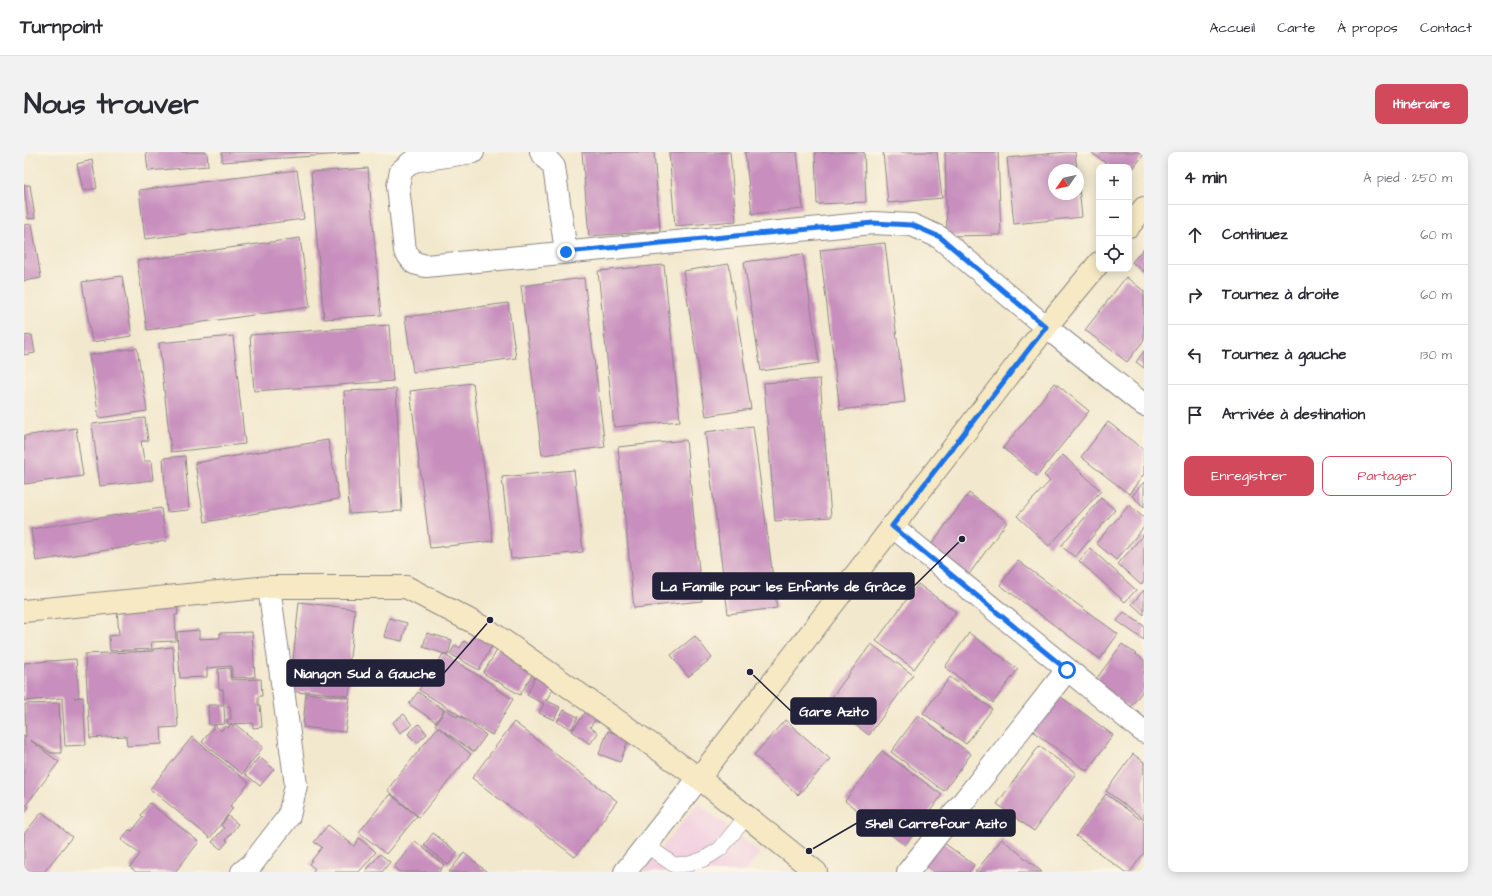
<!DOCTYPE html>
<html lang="fr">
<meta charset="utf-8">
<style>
:root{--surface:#fff;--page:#f2f2f3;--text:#2b2b33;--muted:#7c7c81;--line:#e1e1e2;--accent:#d1495b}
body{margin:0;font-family:"Architects Daughter",sans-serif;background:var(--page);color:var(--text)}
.controls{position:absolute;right:12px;top:12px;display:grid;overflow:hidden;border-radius:8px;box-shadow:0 2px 10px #0003}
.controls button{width:36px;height:36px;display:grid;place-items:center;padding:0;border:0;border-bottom:1px solid var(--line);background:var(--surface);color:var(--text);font:20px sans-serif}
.compass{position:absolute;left:1024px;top:12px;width:36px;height:36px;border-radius:50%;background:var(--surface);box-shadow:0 2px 10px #0003;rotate:236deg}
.stop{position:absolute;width:12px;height:12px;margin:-9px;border:3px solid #1a73e8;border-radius:50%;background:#fff}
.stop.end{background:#1a73e8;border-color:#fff;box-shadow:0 1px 4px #0008}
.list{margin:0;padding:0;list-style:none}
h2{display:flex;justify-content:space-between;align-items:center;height:52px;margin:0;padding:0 16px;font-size:17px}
h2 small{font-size:13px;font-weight:400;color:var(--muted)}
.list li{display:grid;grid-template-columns:26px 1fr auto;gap:12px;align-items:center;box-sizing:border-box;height:60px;padding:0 16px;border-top:1px solid var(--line)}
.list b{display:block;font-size:15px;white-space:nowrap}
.list em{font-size:13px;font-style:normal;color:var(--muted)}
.actions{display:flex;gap:8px;padding:12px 16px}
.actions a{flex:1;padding:9px 0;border:1px solid var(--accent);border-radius:8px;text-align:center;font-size:14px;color:var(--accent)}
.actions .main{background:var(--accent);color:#fff}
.icon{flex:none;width:22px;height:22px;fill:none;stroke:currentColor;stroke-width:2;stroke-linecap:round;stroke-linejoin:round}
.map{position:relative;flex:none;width:1120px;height:720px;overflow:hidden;border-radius:8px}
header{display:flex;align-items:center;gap:24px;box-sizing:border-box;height:56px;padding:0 20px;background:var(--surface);border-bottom:1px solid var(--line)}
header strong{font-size:19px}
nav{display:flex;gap:22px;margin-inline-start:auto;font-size:14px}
.intro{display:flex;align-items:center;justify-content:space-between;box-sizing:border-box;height:96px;padding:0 24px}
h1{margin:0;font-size:28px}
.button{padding:10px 18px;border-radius:8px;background:var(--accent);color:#fff;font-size:14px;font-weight:700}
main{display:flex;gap:24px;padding:0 24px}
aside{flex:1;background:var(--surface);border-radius:8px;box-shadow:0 2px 10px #0003}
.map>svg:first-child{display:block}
.built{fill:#f2cfe0}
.building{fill:#c88fbe}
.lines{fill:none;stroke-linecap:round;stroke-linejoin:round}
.lane-casing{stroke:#8a8584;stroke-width:16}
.street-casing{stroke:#8a8584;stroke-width:24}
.secondary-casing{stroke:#8a8584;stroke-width:24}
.lane{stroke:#fff;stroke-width:15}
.street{stroke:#fff;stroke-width:22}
.secondary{stroke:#f6e9c3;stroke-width:22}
.route{stroke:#1a73e8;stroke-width:5}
.leader{fill:none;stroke:#22223b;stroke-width:1.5}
.callout-dot{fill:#22223b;stroke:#fcf5e5;stroke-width:1.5}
.callout{fill:#22223b;stroke:#22223b;stroke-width:1.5}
.callout-label{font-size:14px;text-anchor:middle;font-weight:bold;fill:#fff}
</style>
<header>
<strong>Turnpoint</strong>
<nav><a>Accueil</a><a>Carte</a><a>À propos</a><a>Contact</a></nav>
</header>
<div class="intro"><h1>Nous trouver</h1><a class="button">Itinéraire</a></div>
<main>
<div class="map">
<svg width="1120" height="720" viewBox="0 0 1120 720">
<rect width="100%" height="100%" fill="#fcf5e5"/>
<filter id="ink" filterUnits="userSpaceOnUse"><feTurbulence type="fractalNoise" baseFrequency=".025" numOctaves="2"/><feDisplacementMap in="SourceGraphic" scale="8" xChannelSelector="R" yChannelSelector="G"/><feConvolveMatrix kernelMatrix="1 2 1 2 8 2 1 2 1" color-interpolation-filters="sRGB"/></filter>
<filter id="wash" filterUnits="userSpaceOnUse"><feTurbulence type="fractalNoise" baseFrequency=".012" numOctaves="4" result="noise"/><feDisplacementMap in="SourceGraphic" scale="16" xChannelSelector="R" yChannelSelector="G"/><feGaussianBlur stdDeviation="0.9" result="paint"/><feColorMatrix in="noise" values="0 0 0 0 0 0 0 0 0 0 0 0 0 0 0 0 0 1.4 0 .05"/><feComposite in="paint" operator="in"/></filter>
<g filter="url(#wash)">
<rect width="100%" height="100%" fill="#f2e8cd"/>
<polygon class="built" points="674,651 736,701 721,720 619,720"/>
<g id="blocks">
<g class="building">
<polygon points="122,0 183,0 184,14 124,19"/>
<polygon points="198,0 336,0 336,1 198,10"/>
<polygon points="558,0 630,0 636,79 565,84"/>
<polygon points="645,0 706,0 712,69 651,74"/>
<polygon points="721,0 773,0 779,57 728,62"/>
<polygon points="791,0 840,0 842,50 793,52"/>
<polygon points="859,0 913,0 918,46 864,51"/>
<polygon points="921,0 974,0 977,83 923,84"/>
<polygon points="1042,0 1051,0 1053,18 1030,18 1030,42 1054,42 1055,36 1058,65 990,72 983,6"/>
<polygon points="1067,0 1120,0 1120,2 1105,22 1105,15 1087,15"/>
<polygon points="68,8 73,36 59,39 53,12"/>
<polygon points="344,16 357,163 300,167 287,20"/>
<polygon points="273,18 280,67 121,87 115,38"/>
<polygon points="0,33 6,33 11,66 4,67"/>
<polygon points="8,72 17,126 0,129 0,73"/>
<polygon points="276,86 286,155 123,178 113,109"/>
<polygon points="861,91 881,250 816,258 796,98"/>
<polygon points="1120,96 1120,120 1108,110"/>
<polygon points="779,102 795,211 737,219 720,110"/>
<polygon points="705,112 727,257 682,264 659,119"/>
<polygon points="640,113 656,269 590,275 574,119"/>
<polygon points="98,124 108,184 68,190 58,130"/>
<polygon points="1102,125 1120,139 1120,188 1103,210 1061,178"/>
<polygon points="560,126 581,295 518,303 497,134"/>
<polygon points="484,151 492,206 389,220 381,165"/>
<polygon points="365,173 369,229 230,239 226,183"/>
<polygon points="8,183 11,201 0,203 0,184"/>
<polygon points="209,184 221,292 147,300 135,191"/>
<polygon points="113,196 123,259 75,266 65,203"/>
<polygon points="1120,199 1120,216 1112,210"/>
<polygon points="796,227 807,365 751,369 740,231"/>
<polygon points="449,231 469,389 406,396 386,239"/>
<polygon points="1031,231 1065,259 1013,324 979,296"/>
<polygon points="372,237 378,359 325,362 320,239"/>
<polygon points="121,266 124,289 117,289 120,309 127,309 129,328 76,334 68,272"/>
<polygon points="1084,270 1120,298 1120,322 1105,342 1057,305"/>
<polygon points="729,274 753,456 704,462 681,280"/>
<polygon points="52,276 59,324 0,332 0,284"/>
<polygon points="304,288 315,347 181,370 171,311"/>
<polygon points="662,288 678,449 610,456 594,295"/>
<polygon points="1039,303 1077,339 1025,394 993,364 1026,329 1020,323"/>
<polygon points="161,304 165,358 143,360 139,306"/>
<polygon points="550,318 559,400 487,407 478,325"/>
<polygon points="1120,330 1120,355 1108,344"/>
<polygon points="945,341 983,370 943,425 904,397"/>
<polygon points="1077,346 1091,358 1051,405 1037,394"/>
<polygon points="1105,353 1120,366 1120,375 1092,408 1072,391"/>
<polygon points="137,356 142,389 12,409 7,377"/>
<polygon points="1120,382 1120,429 1117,433 1094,412"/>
<polygon points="1066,396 1112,438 1101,450 1055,409"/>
<polygon points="994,409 1094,482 1076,507 976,433"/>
<polygon points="894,432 932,460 890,517 852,489"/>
<polygon points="1120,438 1120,463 1108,452"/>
<polygon points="275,450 331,457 324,525 327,525 325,544 282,539 281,541 266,539"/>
<polygon points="153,454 154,463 151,463 152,489 127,490 128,497 86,499 85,484 95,483 93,457"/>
<polygon points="1100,460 1120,474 1120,488 1093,469"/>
<polygon points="365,466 383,471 378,489 360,485"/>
<polygon points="175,478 175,487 196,486 196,481 228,480 231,525 208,526 208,514 183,516 183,525 156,526 153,480"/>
<polygon points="453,478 471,488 455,518 426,502 431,493 436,496 440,489 445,492"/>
<polygon points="403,481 428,488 424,503 399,495"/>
<polygon points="945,481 994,517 969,551 921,515"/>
<polygon points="671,484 688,506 664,525 647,503"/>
<polygon points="477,492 513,514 496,543 459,521"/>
<polygon points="847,492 889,523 845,583 803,552"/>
<polygon points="1098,492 1120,508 1120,537 1106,556 1070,530"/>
<polygon points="149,495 154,575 137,576 138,592 103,594 102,584 66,586 61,502 129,499 129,497"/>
<polygon points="419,502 473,535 472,537 489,547 468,583 395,538 400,529 407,533 417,517 412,514"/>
<polygon points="52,507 55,545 50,546 59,545 62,593 41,594 38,546 0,549 0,511"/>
<polygon points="206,516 207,528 237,527 238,544 234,544 234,553 236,553 238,575 229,576 229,571 204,572 203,567 207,567 206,554 200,554 201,572 185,573 184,553 200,553 199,537 195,537 194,517"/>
<polygon points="514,518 533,527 523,548 521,548 536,555 530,568 515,561 520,552 503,543"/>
<polygon points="926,525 968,557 942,592 899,561"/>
<polygon points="394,540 420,558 412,570 385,552"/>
<polygon points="282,541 326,546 321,580 279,575"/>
<polygon points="1033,542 1089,583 1063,619 1007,578"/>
<polygon points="35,551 37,601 27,601 6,588 35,610 2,653 5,655 0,662 0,583 2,585 1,552"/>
<polygon points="422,557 433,565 434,563 462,583 450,600 411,573"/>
<polygon points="569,557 580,564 575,571 571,568 566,575 574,581 566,592 548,579 560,562"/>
<polygon points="540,558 554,565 548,577 533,570"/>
<polygon points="380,562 388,573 376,581 369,570"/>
<polygon points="894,563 947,602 920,639 867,600"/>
<polygon points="761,568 806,607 774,643 730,603"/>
<polygon points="490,570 593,649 551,705 448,626"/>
<polygon points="207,572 209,574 211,572 239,595 218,622 178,590 191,573 197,579 201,574 204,576"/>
<polygon points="395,572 403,582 393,591 384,582"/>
<polygon points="414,575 447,602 395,665 363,638"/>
<polygon points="584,579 605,586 596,610 575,602"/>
<polygon points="168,585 225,631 206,654 209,656 186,686 126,637"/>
<polygon points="1015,594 1052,621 1010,679 973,652"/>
<polygon points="858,599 918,643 881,693 821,649"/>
<polygon points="1109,602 1120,610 1120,667 1082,639"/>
<polygon points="235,605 250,617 236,634 221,622"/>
<polygon points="366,642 393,664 362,702 335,680"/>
<polygon points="1082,642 1120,670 1120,701 1106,720 1101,720 1052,684"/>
<polygon points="126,651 175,690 151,720 112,720 106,715 116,702 97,688 105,678 108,679 119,665 117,663"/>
<polygon points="18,660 48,685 20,720 0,720 0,682"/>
<polygon points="204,664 214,672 202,688 204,689 197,697 188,690 200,676 197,674"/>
<polygon points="304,673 330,694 335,686 352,700 335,720 288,720 291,717 285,712 298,695 290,690"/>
<polygon points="409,681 434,701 424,713 400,693"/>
<polygon points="912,685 950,713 945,720 910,720 895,709"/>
<polygon points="978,687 1018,720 951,720"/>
<polygon points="391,689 420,713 415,720 375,720 370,715"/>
<polygon points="440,701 463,720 425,720"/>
<polygon points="356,702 366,710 358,720 341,720"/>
</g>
</g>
</g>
<g filter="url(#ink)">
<use href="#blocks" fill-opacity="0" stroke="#8a8584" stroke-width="1"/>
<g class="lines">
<g class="lane-casing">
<polyline id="lane" points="622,693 650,713 665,712 680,707 696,697 723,664"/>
</g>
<g class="street-casing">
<g id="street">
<polyline points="449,0 389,9 377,19 374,34 381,99 390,111 402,114 849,71 888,73 915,85 1022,175 1120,253"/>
<polyline points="517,0 530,15 542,100"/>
<polyline points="868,374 1120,580"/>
<polyline points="218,720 228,712 265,664 272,633 245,435"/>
<polyline points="601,720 675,626"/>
<polyline points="884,720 1043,518"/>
</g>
</g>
<g class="secondary-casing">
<g id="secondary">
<polyline points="1105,74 1120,56"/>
<polyline points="0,459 245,435 382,435 464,478 675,626 792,720"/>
<polyline points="675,626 1022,175 1075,111"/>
</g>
</g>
<use href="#lane" class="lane"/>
<use href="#street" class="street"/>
<use href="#secondary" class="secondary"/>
</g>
</g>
<g class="lines" filter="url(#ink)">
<polyline class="route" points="542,100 849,71 888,73 916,85 1022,175 868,374 1043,518"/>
</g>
<path class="leader" d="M938 387L890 434M466 468L420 521M726 520L767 559M785 699L833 671"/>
<g class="callout-dot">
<circle cx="938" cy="387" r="4"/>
<circle cx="466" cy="468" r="4"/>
<circle cx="726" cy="520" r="4"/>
<circle cx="785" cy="699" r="4"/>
</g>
<g class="callout">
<rect x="629" y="421" width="261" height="26" rx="4"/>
<rect x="263" y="508" width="157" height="26" rx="4"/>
<rect x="767" y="546" width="85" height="26" rx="4"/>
<rect x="833" y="658" width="158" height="26" rx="4"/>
</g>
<g class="callout-label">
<text x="759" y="439">La Famille pour les Enfants de Grâce</text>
<text x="341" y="526">Niangon Sud à Gauche</text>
<text x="810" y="564">Gare Azito</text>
<text x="912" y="676">Shell Carrefour Azito</text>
</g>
</svg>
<div class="controls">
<button>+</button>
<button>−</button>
<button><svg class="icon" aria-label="locate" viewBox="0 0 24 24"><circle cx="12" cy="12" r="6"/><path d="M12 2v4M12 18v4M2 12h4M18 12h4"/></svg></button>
</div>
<svg class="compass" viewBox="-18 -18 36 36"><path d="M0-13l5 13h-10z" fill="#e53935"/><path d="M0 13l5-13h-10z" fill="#7c7c81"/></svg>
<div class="stop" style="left:1043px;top:518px"></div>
<div class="stop end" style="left:542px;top:100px"></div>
</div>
<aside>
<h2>4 min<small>À pied · 250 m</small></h2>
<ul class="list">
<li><svg class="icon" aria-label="ahead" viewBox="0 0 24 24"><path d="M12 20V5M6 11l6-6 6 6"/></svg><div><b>Continuez</b></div><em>60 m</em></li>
<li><svg class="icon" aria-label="right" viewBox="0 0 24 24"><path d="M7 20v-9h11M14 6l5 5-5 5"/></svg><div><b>Tournez à droite</b></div><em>60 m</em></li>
<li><svg class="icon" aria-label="left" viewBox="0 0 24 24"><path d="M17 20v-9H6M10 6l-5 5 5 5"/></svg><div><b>Tournez à gauche</b></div><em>130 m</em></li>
<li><svg class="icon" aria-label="arrive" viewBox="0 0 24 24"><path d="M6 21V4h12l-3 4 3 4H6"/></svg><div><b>Arrivée à destination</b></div></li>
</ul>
<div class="actions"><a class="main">Enregistrer</a><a>Partager</a></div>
</aside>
</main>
